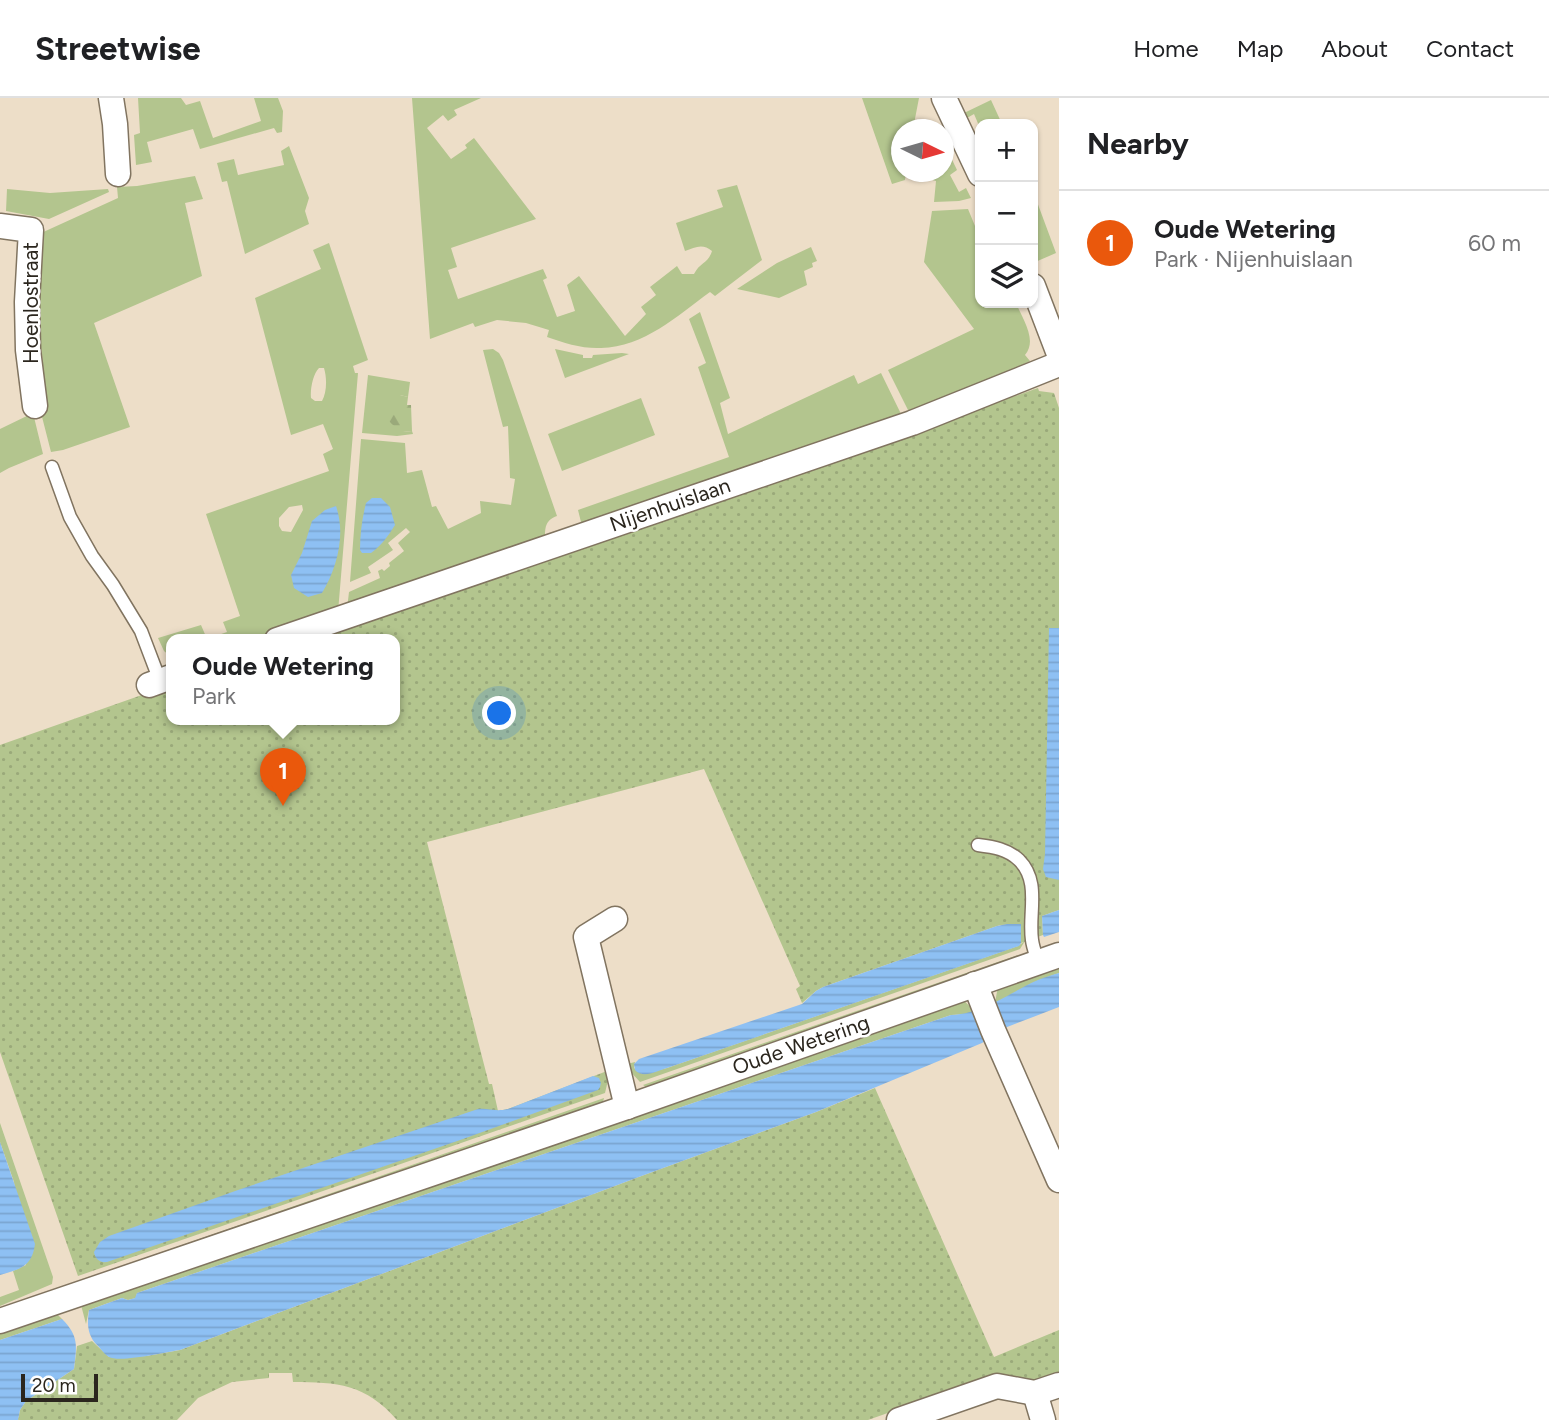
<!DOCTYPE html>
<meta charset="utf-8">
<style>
:root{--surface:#fff;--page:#f6f6f6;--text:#202124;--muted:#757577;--line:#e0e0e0;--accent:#ea580c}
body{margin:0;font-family:Figtree,sans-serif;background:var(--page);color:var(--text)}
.controls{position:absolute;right:21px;top:21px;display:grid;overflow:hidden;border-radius:14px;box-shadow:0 2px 5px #0004}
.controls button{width:63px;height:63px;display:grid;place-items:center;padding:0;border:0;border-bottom:2px solid var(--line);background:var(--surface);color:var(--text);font:35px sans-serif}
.compass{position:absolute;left:891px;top:21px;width:63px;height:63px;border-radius:50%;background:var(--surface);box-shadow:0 2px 5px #0004;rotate:95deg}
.scale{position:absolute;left:21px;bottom:18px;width:77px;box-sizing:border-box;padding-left:7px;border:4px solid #2b261e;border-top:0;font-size:19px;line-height:24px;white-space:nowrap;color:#2b261e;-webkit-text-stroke:5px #fff;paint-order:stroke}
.you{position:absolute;left:500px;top:616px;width:24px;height:24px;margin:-18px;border:5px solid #fff;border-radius:50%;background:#1a73e8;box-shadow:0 0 0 10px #1a73e833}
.badge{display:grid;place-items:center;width:46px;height:46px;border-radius:50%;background:var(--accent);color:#fff;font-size:23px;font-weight:700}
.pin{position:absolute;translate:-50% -58px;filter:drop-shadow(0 2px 4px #0008)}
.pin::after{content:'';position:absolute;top:37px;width:24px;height:21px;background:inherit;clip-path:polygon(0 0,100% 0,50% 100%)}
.popup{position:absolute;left:166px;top:536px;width:234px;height:91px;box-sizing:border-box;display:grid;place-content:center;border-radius:14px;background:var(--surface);filter:drop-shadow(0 2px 5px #0005);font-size:23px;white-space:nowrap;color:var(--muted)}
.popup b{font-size:26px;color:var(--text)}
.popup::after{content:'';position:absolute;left:50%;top:100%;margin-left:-14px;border:14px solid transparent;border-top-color:var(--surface)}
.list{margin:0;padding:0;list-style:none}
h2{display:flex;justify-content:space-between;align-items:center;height:91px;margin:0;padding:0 28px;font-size:30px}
h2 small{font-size:23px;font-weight:400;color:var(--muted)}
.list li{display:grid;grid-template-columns:46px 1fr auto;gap:21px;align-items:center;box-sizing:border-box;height:105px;padding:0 28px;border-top:2px solid var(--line)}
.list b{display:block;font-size:26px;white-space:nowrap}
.list p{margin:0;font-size:23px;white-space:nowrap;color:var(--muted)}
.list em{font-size:23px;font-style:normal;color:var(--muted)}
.icon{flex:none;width:38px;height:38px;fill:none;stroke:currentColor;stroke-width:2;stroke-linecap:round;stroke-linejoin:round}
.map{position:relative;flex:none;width:1059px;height:1322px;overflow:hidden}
header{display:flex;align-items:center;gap:42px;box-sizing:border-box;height:98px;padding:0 35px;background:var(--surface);border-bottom:2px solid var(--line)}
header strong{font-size:33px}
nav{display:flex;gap:38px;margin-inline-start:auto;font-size:24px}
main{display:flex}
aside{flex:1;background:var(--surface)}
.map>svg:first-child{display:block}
.grass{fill:#b3c58e;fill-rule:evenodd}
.forest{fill:url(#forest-firs)}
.park{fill:url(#park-dots)}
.water{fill:url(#water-rules)}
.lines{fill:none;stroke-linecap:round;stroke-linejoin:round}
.service-casing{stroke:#817460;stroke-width:15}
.minor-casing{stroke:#817460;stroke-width:27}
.service{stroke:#fff;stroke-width:12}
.minor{stroke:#fff;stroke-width:24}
.labels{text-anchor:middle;stroke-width:5;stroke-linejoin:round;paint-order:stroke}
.street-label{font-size:21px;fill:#2b261e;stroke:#fff}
</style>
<header>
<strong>Streetwise</strong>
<nav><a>Home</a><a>Map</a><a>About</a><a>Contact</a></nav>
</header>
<main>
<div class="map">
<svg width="1059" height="1322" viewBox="0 0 1059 1322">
<defs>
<pattern id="forest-firs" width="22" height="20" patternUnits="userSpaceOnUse" patternTransform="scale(1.75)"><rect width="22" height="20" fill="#b3c58e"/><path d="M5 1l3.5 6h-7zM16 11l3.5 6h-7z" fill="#9aa97a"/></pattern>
<pattern id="park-dots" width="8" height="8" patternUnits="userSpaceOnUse" patternTransform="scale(1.75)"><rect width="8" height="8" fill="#b3c58e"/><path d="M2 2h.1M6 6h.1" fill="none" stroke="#9aa97a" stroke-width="1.8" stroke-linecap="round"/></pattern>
<pattern id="water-rules" width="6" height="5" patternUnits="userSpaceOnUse" patternTransform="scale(1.75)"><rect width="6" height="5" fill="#8ec0f3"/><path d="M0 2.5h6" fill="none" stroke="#7ba5d0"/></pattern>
</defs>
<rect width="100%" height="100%" fill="#eddec8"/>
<g class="grass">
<polygon points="138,0 181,0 186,7 200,3 213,40 261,23 254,0 278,0 283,13 282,34 277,35 274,30 200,51 193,31 147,44 152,64 136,67 134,37 140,35"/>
<path d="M412,0h69l-27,12 3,5 -9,6 -5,-6 -16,13 24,31 16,-11 -2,-3 9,-7 62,81 -85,29 6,19 -9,3 10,29 85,-30 4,9 -4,2 14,37 18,-6 -8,-26 12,-9 46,60 21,-22 -5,-7 15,-12 -6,-8 27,-21 5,8h12c6,-12 14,-10 18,-23 -9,-8 -17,-4 -27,0l-9,-28 47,-16 -6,-17 20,-5 25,75 -47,36 -5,-4c-33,24 -66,55 -109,56 -18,1 -37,-5 -54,-11l2,-7 -23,-7 -29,-3 -22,7 -2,-4 -43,16z"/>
<polygon points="862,0 919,0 913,31 902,32 902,74 906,74 905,82 892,86"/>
<polygon points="991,2 1002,26 980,26 980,30 974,16 967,20 964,15"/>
<polygon points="944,45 957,72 950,77 959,94 966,90 971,100 959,103 934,104 936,83 915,77 916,74 944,74"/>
<polygon points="289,48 309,100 305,113 309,126 245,156 227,83 222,84 217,65 234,61 238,77 284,67 281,53"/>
<polygon points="195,78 203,101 185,105 202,178 94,225 130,329 63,352 51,354 40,311 46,307 42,255 33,215 39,136 118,100 117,89 137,88"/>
<polygon points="7,91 50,95 108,91 109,94 49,121 6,113"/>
<polygon points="1033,93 1056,155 1033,165 1033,157 1038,155 1033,144"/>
<path d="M968,111l7,17 5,-3v80h36c6,15 22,37 9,52l5,6 -61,31 -59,22 -22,-44 86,-41 -50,-67 8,-51z"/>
<path d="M329,145l39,117 -15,6 2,7h3l-20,239 -79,28h-88v17l-7,-6 -6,-13 43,-13 6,14 20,-7 -4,-10 17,-6 -34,-102 123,-43 -6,-17 10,-5 -10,-25 -32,11 -36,-137 66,-29 -8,-19zM319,270h5c3,10 3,24 -2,33h-7l-4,-3c-1,-9 2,-24 8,-30zM302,407l1,5 -12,22 -9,-1 -3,-5v-8l10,-11z"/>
<polygon points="811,149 817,163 812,165 813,169 804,173 807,187 779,200 737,191 777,165"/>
<polygon points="700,214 730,300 720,305 728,336 854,277 858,286 881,275 902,318 588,427 581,424 578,412 729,359 698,269 706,265 689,221"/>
<path d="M493,251l6,4 4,7 54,156c-12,4 -12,12 -12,23l-198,70 2,-17 31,-14 -2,-7 4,-2 2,2 6,-5 -1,-3 15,-12 -6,-8 12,-11 -4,-4 -18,15 5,7 -25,17 3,6 -21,9 11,-143 44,4 2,30 15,-3 10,37 4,-1 12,23 33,-16 -1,-12 31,4 4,-26 -5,-1 -2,-52 -5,1 -20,-77z"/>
<polygon points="555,251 583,257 583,260 592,260 593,257 622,255 629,256 565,280"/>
<polygon points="368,277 410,284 408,299 400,297 403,334 412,333 413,336 397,338 362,335"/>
<polygon points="641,300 655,337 562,373 548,336"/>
<polygon points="33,315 43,356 9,370 0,375 0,331"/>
<polygon points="1025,843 1020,851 640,984 629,972 627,966 635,964 634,970 642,976 667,970 1018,848"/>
<polygon points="1018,857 1016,861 646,989 643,987"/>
<polygon points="1059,867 1059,875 1037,883 995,905 998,888"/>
<polygon points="962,901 975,913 967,916 951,917 137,1195 136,1200 128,1202 122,1200 89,1212 86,1226 81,1207"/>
<polygon points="604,1000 603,1004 81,1186 79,1183"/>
<polygon points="0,1025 53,1179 52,1186 0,1208 0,1199 19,1192 13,1173 26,1167 14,1084 0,1044"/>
<polygon points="56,1215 62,1221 0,1242 0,1235"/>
</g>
<path class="forest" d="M400,297l8,2 -1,8h4l1,26 -9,1c-12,-8 -18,-12 -20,-27l8,-8z"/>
<g class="park">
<polygon points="1038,290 1039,293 1054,295 1059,310 1059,812 1042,818 1043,837 1021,845 1021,826 1000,827 823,889 816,893 802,905 796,891 800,888 704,671 427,744 489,986 492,986 498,1013 508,1011 607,973 609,978 605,995 78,1178 0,954 0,647 156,592 171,592 171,622 395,622 395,542 315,542"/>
<path d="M875,990l119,269 65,-27v44l-25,8 -39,-7 -127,45h-471c-31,-36 -60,-38 -104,-38l-1,-9h-23v5l-37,4 -34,16 -21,22h-159l2,-10 6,-9 48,-32 3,-23 15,-5 17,16 38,-1 33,-6 456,-172 180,-66z"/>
</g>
<g class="water">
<path d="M372,400h9l9,9 5,18c-7,11 -13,20 -24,28h-9l-2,-3c0,-16 2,-31 6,-47z"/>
<path d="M336,408c10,29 1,62 -14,87l-14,4 -14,-9 -3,-13 11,-22 10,-32 13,-11z"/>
<polygon points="1049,530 1059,530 1059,782 1046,779 1043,771 1045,756"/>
<polygon points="1059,812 1059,834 1044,839 1043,837 1042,818"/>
<path d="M1007,826h14v19l-2,3 -352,122c-10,3 -24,11 -32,2l-1,-6 5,-5 163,-55 14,-13 7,-4 174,-61z"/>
<path d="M1059,875v34l-57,22 -20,14 -166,69 -180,66 -456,172c-14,2 -60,13 -71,7 -4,-2 -8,-8 -12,-12 -10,-10 -10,-22 -8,-35l33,-12 6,2 7,-2 2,-5 814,-278c35,-2 57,-22 87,-35 7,-3 14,-5 21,-7z"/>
<path d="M593,978l6,2 2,5 -1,4 -2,3 -135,49 -356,123c-7,1 -12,-3 -13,-10l6,-10 9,-6 129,-46 240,-81c12,-1 16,3 30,0z"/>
<path d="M0,1044l35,102c-3,23 -15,25 -35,31z"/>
<path d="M62,1221c17,17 15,27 12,50l-48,32 -6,9 -2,10h-18v-80z"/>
</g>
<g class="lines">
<g class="service-casing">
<g id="service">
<polyline points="52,369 70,419 92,458 113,487 141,533 160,583"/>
<path d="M978,747c16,2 29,4 41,15 22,22 9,53 13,80 1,8 4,15 6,22"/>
</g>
</g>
<g class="minor-casing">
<g id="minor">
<polyline points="111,0 115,26 118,76"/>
<polyline points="944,0 980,76"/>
<polyline points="0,128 31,132 27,204 28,252 35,308"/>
<polyline points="1033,188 1059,256"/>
<polyline points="277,542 912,325 1059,266"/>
<polyline points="149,587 171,579"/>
<polyline points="615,821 586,839 627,1009"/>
<polyline points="975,886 993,932 1059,1082"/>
<polyline points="0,1223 627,1009 1059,857"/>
<polyline points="1035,1295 1043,1322"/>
<polyline points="899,1322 997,1288 1035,1295 1059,1287"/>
</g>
</g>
<use href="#service" class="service"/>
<use href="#minor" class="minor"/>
</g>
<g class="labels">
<g class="street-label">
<text transform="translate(31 205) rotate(-90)" y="7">Hoenlostraat</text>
<text transform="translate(670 407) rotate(-19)" y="7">Nijenhuislaan</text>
<text transform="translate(801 947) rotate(-19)" y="7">Oude Wetering</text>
</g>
</g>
</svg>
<div class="controls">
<button>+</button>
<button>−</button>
<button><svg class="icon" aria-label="layers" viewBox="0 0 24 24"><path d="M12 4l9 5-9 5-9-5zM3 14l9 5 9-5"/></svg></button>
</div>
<svg class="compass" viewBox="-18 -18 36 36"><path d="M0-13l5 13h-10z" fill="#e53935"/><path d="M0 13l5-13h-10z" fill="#757577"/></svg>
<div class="scale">20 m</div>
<div class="you"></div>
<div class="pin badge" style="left:283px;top:708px">1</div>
<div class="popup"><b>Oude Wetering</b>Park</div>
</div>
<aside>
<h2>Nearby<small></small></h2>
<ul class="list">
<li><span class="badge">1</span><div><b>Oude Wetering</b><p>Park · Nijenhuislaan</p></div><em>60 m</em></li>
</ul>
</aside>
</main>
